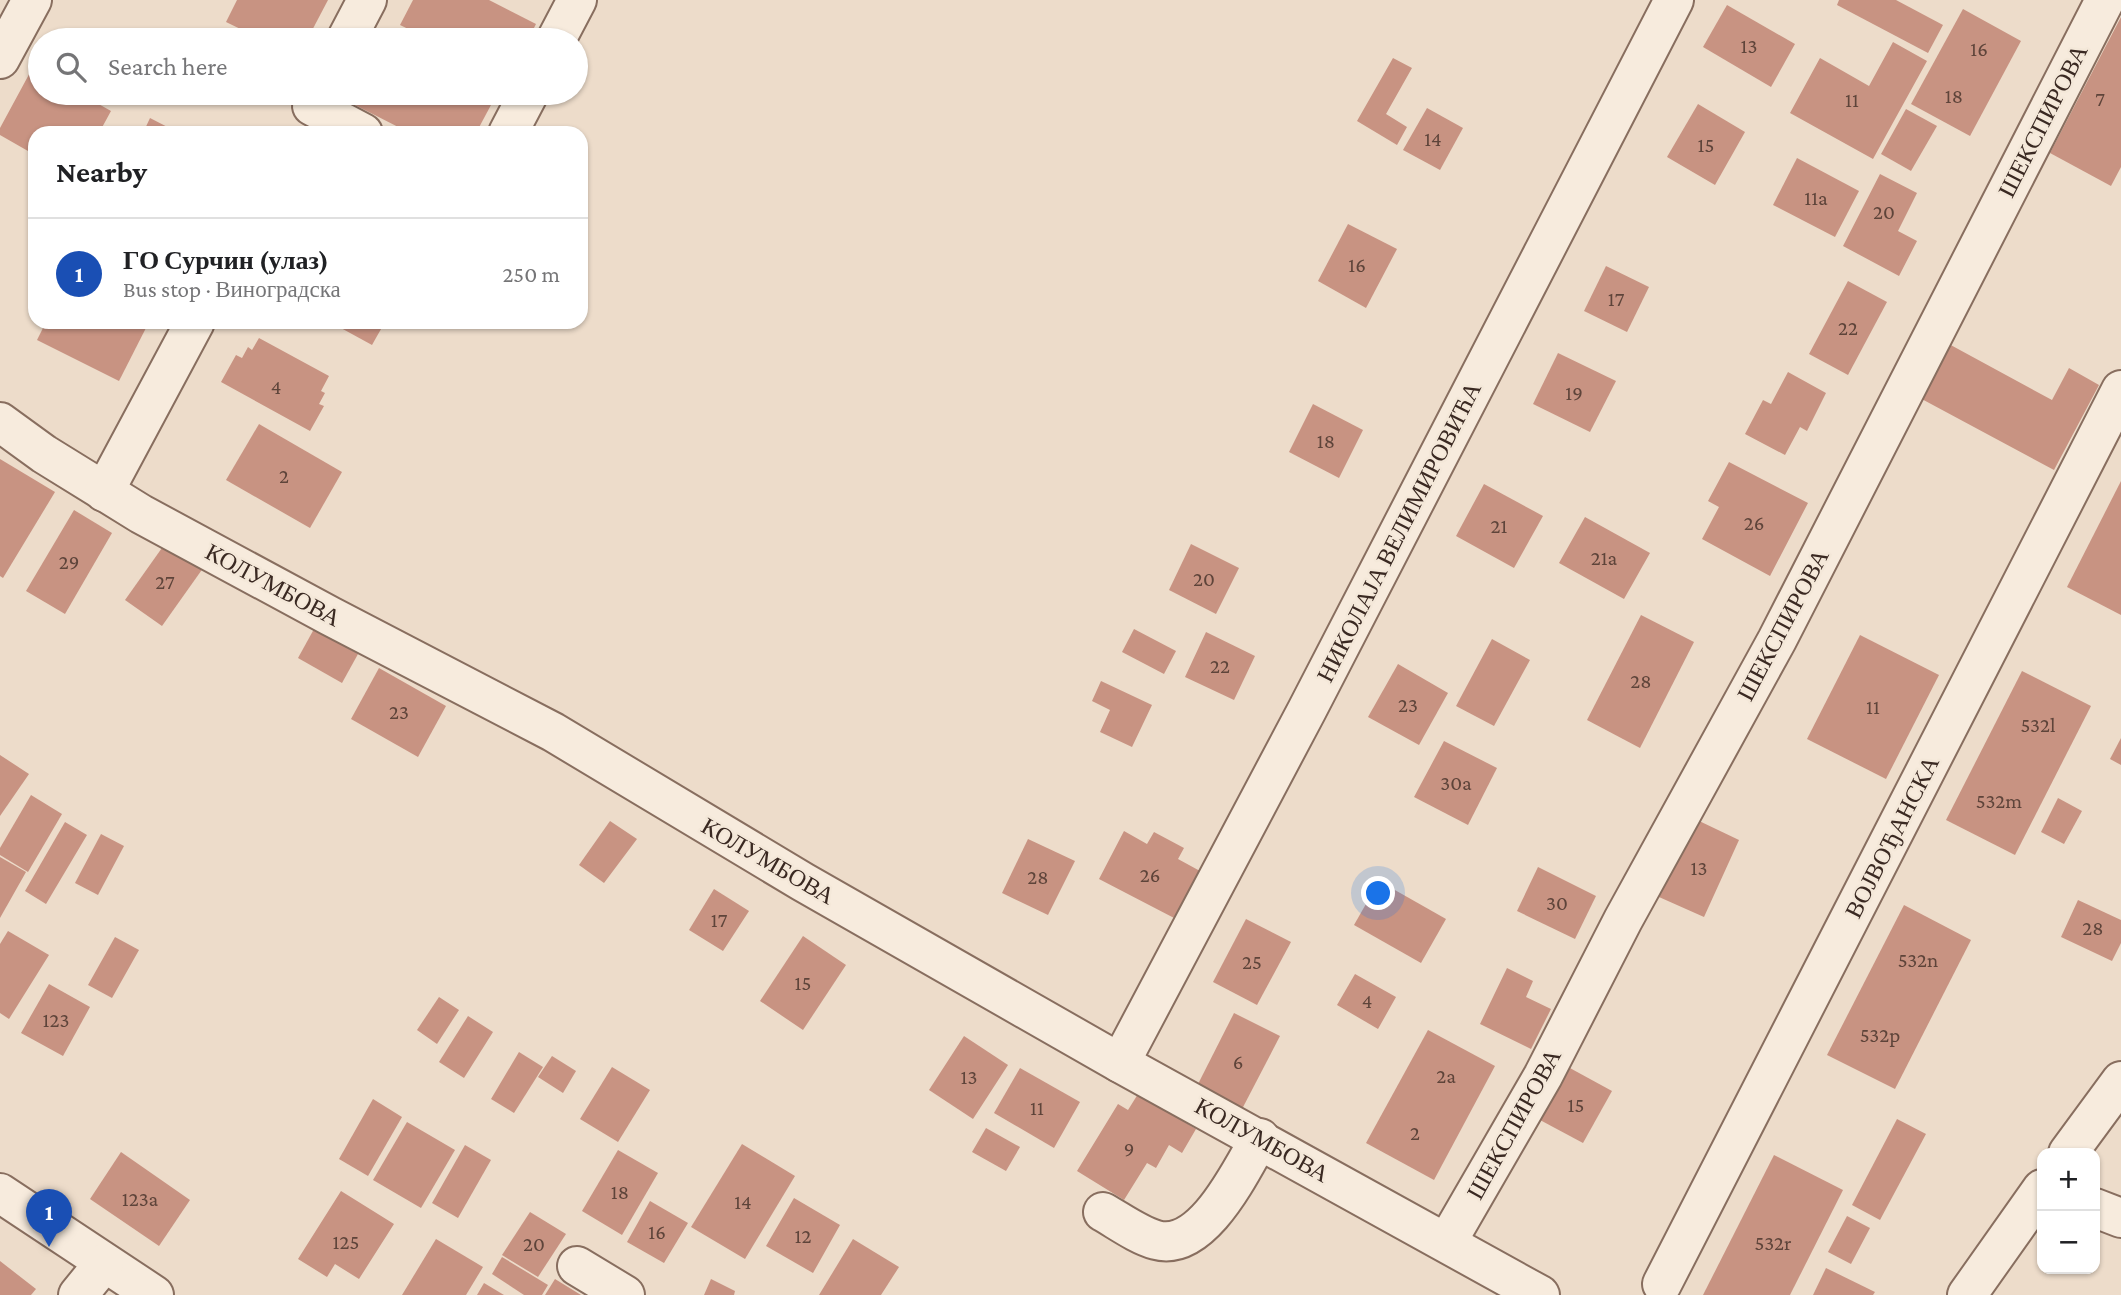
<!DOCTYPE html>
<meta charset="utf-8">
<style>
:root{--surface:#fff;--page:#f6f6f6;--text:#202124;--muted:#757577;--line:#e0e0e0;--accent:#db2777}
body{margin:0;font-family:"Crimson Pro",serif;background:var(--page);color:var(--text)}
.controls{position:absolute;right:21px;bottom:21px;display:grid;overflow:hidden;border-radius:14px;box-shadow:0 2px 5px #0004}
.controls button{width:63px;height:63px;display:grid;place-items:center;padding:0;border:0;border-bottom:2px solid var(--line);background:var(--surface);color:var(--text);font:35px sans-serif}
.you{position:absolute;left:1379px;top:894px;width:24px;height:24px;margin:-18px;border:5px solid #fff;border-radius:50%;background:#1a73e8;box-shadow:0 0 0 10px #1a73e833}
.badge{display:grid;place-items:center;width:46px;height:46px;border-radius:50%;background:var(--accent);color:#fff;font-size:23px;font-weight:700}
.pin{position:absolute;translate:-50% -58px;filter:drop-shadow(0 2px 4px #0008)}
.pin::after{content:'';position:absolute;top:37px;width:24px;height:21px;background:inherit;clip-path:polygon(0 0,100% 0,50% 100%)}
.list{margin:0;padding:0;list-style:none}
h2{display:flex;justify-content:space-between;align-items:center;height:91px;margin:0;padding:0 28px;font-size:30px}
h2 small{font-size:23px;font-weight:400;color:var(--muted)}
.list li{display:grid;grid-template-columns:46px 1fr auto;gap:21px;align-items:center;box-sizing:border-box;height:112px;padding:0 28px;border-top:2px solid var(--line)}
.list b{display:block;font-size:26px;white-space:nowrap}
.list p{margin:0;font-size:23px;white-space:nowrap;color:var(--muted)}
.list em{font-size:23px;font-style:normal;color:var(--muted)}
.icon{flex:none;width:38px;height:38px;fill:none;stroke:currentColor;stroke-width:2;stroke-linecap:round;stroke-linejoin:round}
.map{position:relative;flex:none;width:2121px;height:1295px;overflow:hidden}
.search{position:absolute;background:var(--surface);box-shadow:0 2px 5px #0004;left:28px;top:28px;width:560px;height:77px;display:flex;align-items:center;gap:18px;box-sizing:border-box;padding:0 24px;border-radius:38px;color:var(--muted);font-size:26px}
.panel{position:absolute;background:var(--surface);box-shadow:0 2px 5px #0004;left:28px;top:126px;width:560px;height:203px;border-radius:21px}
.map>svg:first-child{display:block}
.building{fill:#c89382}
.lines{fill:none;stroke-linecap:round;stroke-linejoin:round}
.minor-casing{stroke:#886e5f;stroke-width:42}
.minor{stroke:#f7ebdd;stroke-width:38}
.labels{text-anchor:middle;stroke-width:5;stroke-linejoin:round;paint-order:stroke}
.number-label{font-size:21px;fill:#5e443a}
.street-label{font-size:24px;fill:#3a2922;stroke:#f4e8d9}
</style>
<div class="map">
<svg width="2121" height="1295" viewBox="0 0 2121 1295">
<rect width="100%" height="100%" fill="#eddcca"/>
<g class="building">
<polygon points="237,0 328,0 307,40 263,40 226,22"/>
<polygon points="413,0 489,0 536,24 528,40 431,40 400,25"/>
<polygon points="1839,0 1896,0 1943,25 1928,53 1837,5"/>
<polygon points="1727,5 1795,44 1771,87 1703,47"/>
<polygon points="1963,9 2021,41 1970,136 1911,104"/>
<polygon points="2121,17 2121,167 2111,186 2050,153"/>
<polygon points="1893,42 1927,61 1873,159 1790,113 1820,58 1869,86"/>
<polygon points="1393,58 1412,68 1386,114 1407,127 1397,145 1357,121"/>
<polygon points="33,67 40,71 40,93 79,93 111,111 99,133 35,133 35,155 0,135 0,128"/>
<polygon points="361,93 468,93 491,105 476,133 410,133 355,105"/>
<polygon points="1698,104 1745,132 1715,185 1667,157"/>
<polygon points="1427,108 1463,128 1440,170 1403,150"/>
<polygon points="1906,109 1937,126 1911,171 1881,154"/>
<polygon points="150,118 179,133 143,133"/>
<polygon points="1797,158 1859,191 1835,237 1773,205"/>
<polygon points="1880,174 1917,193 1898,231 1917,241 1899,276 1843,246"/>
<polygon points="1348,224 1397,249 1366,308 1318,281"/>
<polygon points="1606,266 1649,287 1627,332 1584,311"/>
<polygon points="1848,281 1887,302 1848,375 1809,354"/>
<polygon points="46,322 149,322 119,381 37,340"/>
<polygon points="330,322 385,322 372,345"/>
<polygon points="259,338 329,376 321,391 325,393 319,404 324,406 310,431 221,382 236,355 242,358 248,347 252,350"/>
<polygon points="1947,343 2052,400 2069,368 2099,385 2054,470 1918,397"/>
<polygon points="1558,353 1616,381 1590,432 1533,404"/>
<polygon points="1788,372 1826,393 1807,431 1800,427 1785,455 1745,434 1763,400 1771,404"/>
<polygon points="1313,404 1363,430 1339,478 1289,452"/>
<polygon points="259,424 342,472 310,528 226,480"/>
<polygon points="0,459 55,492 3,578 0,576"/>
<polygon points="1729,462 1808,503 1770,576 1702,539 1719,507 1708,501"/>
<polygon points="2121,481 2121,615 2067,587"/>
<polygon points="1484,484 1543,516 1514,568 1456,536"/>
<polygon points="74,510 112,533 65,614 26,591"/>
<polygon points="1585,517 1650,553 1624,599 1559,563"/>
<polygon points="169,538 206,564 162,626 125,600"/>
<polygon points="1191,544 1239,568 1216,614 1169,590"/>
<polygon points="1641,615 1694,642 1640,748 1587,720"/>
<polygon points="314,629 358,654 342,683 298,658"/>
<polygon points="1134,629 1176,651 1164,674 1122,652"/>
<polygon points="1206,632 1255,656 1234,700 1185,677"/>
<polygon points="1860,635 1939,675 1886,779 1807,739"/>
<polygon points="1492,639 1530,660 1494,726 1456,706"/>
<polygon points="1398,664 1448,693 1419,745 1368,717"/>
<polygon points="379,668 446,706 418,757 351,719"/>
<polygon points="2022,671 2091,706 2015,855 1946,820"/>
<polygon points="1101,681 1152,705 1132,747 1100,732 1110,710 1092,701"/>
<polygon points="2121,738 2121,765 2110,759"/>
<polygon points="1444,741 1497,768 1468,825 1414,797"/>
<polygon points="0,755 29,774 0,816"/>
<polygon points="31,795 62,814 28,872 0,855 0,848"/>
<polygon points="2058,798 2082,811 2064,844 2041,832"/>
<polygon points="1695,819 1739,840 1704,917 1659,897"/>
<polygon points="610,821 637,839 604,883 579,865"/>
<polygon points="65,822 87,835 46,904 25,891"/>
<polygon points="1124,831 1147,844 1154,832 1184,848 1178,859 1200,871 1176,919 1099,879"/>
<polygon points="101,834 124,846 98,895 75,883"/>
<polygon points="1028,839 1075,861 1048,915 1002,893"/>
<polygon points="0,857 26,872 0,918"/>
<polygon points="1538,867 1596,896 1575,939 1517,911"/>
<polygon points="1379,881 1446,919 1421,963 1354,925"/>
<polygon points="714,889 749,911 723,951 689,930"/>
<polygon points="2078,900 2121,920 2121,943 2112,961 2061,937"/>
<polygon points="1904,905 1971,940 1895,1089 1827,1055"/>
<polygon points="1246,919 1291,942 1257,1005 1213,982"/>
<polygon points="8,931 49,955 9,1019 0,1013 0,944"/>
<polygon points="803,936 846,965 803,1030 760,1001"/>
<polygon points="115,937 139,950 112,998 88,985"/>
<polygon points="1507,968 1533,981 1526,997 1551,1009 1531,1049 1480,1024"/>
<polygon points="1355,974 1396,997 1378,1029 1337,1005"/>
<polygon points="49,984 90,1007 63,1056 21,1033"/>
<polygon points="439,997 459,1010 437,1044 417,1030"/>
<polygon points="1234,1013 1280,1036 1241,1111 1196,1088"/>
<polygon points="468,1016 493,1032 464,1078 439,1062"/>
<polygon points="1428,1030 1495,1066 1434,1180 1366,1143"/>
<polygon points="964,1036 1008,1065 973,1119 929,1090"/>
<polygon points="519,1052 543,1067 514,1113 491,1099"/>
<polygon points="552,1056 576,1071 563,1093 538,1077"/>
<polygon points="612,1067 650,1090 618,1142 580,1119"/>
<polygon points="1568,1067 1612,1091 1583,1143 1540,1120"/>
<polygon points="1020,1068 1080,1102 1054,1148 994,1113"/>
<polygon points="1138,1094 1196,1129 1182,1153 1169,1145 1156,1168 1147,1163 1124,1200 1077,1171 1118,1104 1128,1110"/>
<polygon points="373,1099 402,1117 368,1176 339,1159"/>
<polygon points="1897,1119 1926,1134 1880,1220 1852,1205"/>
<polygon points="407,1122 455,1150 421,1208 373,1180"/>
<polygon points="986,1128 1020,1147 1006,1171 972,1152"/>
<polygon points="742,1144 795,1176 745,1259 691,1227"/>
<polygon points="465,1145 491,1160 458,1218 432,1203"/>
<polygon points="618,1150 658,1173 622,1235 582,1211"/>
<polygon points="121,1152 190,1200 159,1246 90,1199"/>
<polygon points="1774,1155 1843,1190 1790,1295 1703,1295"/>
<polygon points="341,1191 394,1224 359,1279 335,1264 327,1277 298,1259"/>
<polygon points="794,1198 840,1225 813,1273 766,1246"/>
<polygon points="650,1201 688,1223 664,1263 627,1242"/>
<polygon points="530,1212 566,1234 538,1277 502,1255"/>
<polygon points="1847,1216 1870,1228 1851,1264 1828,1252"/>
<polygon points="436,1239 483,1267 466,1295 402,1295"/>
<polygon points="853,1239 899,1267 881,1295 819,1295"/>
<polygon points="502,1257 548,1285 542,1295 524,1295 492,1274"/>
<polygon points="0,1261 36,1289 31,1295 0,1295"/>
<polygon points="1826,1268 1875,1292 1873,1295 1813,1295"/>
<polygon points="555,1279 581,1295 545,1295"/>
<polygon points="711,1279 735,1291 734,1295 704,1295"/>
<polygon points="484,1283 504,1295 477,1295"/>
</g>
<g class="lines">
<g class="minor-casing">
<g id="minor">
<polyline points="346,40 367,0"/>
<polyline points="556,40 577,0"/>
<polyline points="0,59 32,0"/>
<polyline points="312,106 363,133"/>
<polyline points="508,133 529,93"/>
<polyline points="0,422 44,454 141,514 330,616 553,732 803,882 1120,1063 1540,1295"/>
<polyline points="104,492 195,322"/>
<polyline points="1120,1063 1307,710 1674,0"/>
<polyline points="2068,1153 2121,1081"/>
<polyline points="0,1193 154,1295"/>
<polyline points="2095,1208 2121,1218"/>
<path d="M1103,1212c16,9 35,23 53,28 47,13 85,-70 104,-102"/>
<polyline points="1447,1242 1543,1076 1623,920 1777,640 2105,0"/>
<polyline points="577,1266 625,1295"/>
<polyline points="1662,1284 2121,390"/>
<polyline points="78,1295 104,1263"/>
<polyline points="1967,1295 2042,1189"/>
</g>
</g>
<use href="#minor" class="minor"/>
</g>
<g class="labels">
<g class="number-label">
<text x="1749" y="53">13</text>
<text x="1979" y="56">16</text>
<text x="1954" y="103">18</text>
<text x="2100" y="106">7</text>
<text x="1852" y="107">11</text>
<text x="1433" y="146">14</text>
<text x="1706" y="152">15</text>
<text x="1816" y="205">11a</text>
<text x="1884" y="219">20</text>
<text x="1357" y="272">16</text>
<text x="1616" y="306">17</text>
<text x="1848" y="335">22</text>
<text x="276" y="394">4</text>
<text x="1574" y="400">19</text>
<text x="1326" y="448">18</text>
<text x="284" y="483">2</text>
<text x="1754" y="530">26</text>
<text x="1499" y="533">21</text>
<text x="1604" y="565">21a</text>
<text x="69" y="569">29</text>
<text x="1204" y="586">20</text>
<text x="165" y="589">27</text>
<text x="1220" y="673">22</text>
<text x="1641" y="688">28</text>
<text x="1408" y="712">23</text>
<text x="1873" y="714">11</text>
<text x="399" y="719">23</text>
<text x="2038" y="732">532l</text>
<text x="1456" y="790">30a</text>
<text x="1999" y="808">532m</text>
<text x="1699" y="875">13</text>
<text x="1150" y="882">26</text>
<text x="1038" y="884">28</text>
<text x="1557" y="910">30</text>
<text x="719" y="927">17</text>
<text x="2093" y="935">28</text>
<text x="1918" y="967">532n</text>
<text x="1252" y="969">25</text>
<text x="803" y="990">15</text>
<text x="1367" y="1008">4</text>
<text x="56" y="1027">123</text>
<text x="1880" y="1042">532p</text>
<text x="1238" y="1069">6</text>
<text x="1446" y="1083">2a</text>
<text x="969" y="1084">13</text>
<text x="1576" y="1112">15</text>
<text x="1037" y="1115">11</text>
<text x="1415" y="1140">2</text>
<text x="1129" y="1156">9</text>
<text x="620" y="1199">18</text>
<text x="140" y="1206">123a</text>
<text x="743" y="1209">14</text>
<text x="657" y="1239">16</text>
<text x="803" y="1243">12</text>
<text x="346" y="1249">125</text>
<text x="1773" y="1250">532r</text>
<text x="534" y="1251">20</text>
</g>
<g class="street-label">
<text transform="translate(2043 121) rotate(-63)" y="8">ШЕКСПИРОВА</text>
<text transform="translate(1399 532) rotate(-63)" y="8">НИКОЛАЈА ВЕЛИМИРОВИЋА</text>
<text transform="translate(273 585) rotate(28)" y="8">КОЛУМБОВА</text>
<text transform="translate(1783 625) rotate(-62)" y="8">ШЕКСПИРОВА</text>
<text transform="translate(1892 837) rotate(-63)" y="8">ВОЈВОЂАНСКА</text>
<text transform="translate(768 861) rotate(30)" y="8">КОЛУМБОВА</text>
<text transform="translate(1514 1124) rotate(-61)" y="8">ШЕКСПИРОВА</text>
<text transform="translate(1262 1140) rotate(29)" y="8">КОЛУМБОВА</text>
</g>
</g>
</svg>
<div class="controls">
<button>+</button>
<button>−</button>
</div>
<div class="you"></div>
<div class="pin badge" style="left:49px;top:1247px;background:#1a4fb4">1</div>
<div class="search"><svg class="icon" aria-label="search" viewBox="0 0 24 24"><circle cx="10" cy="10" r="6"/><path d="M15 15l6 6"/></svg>Search here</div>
<section class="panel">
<h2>Nearby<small></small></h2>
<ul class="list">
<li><span class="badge" style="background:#1a4fb4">1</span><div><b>ГО Сурчин (улаз)</b><p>Bus stop · Виноградска</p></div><em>250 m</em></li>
</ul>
</section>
</div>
